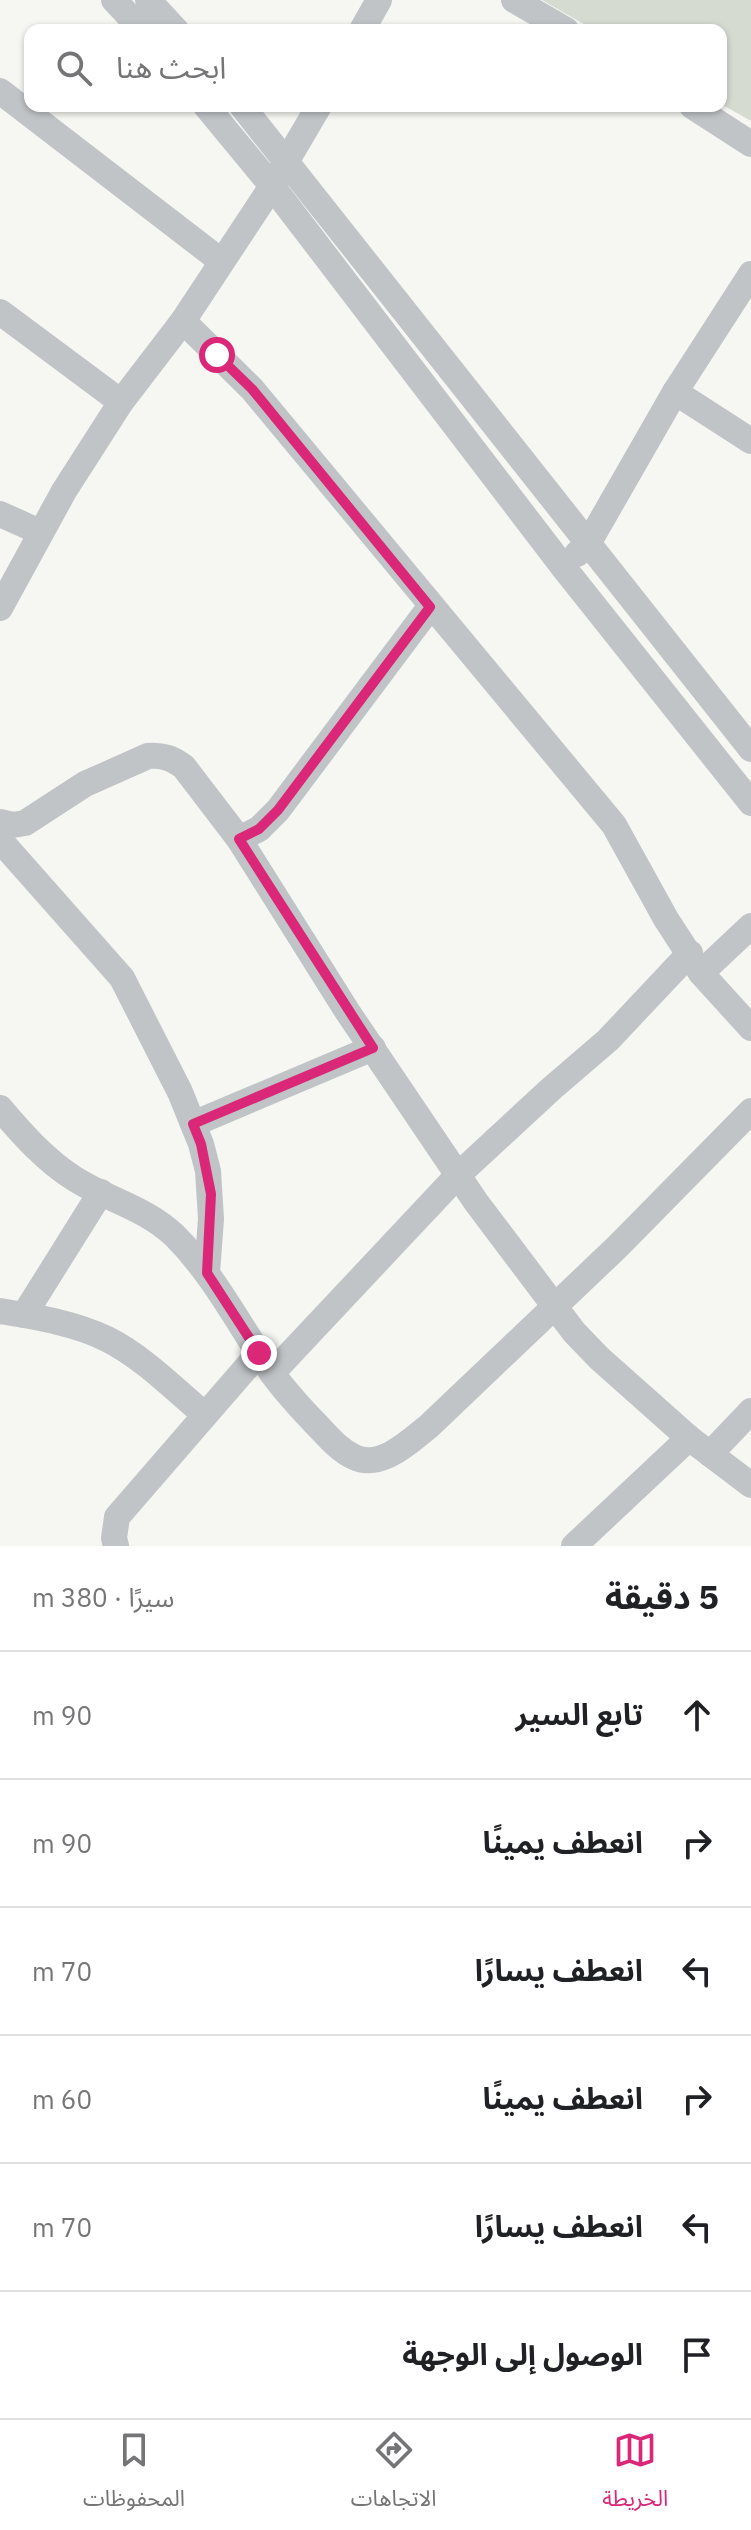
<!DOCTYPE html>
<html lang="ar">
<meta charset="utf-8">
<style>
:root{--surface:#fff;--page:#f2f2f2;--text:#202124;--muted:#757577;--line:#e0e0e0;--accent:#db2777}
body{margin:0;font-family:"IBM Plex Sans","Noto Sans Arabic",sans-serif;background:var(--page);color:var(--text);direction:rtl}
.stop{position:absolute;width:24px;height:24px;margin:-18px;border:6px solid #db2777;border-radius:50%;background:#fff}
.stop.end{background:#db2777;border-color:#fff;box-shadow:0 2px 8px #0008}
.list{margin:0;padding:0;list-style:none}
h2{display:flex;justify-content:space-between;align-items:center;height:104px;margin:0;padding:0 32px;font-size:34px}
h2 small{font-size:26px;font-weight:400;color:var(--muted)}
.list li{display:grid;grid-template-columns:52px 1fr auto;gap:24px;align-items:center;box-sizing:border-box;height:128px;padding:0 32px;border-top:2px solid var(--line)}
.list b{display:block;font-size:30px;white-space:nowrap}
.list em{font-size:26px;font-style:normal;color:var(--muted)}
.icon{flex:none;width:44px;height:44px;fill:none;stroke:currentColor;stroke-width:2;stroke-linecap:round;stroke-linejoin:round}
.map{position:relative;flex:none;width:751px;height:1546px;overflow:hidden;direction:ltr}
.search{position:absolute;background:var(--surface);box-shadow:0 2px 6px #0004;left:24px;right:24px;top:24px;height:88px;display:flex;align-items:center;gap:20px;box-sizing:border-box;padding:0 28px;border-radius:16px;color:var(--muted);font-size:30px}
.sheet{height:872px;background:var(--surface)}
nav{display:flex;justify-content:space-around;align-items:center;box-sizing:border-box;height:112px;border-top:2px solid var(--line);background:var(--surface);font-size:22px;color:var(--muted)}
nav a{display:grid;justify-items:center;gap:4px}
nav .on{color:var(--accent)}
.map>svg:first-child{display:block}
.green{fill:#d6dbd2}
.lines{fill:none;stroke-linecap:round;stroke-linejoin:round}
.minor{stroke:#c0c4c7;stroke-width:26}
.route{stroke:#db2777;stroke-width:10}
</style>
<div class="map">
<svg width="751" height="1546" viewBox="0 0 751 1546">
<rect width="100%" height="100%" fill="#f6f6f3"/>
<polygon class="green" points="542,0 751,0 751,121 721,104 721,30 594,30"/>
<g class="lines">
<g class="minor">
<polyline points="114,0 142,30"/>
<polyline points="148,0 176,30"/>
<polyline points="514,0 566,30"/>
<polyline points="362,30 379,0"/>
<polyline points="0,91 221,261"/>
<polyline points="206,106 272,186 564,568 751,803"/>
<polyline points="242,106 751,749"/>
<polyline points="692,106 751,144"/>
<polyline points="0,312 121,402"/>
<polyline points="183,321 252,389 614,825 666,919 701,973"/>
<polyline points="675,392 751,441"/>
<polyline points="0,514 40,532"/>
<polyline points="577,554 589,542 675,392 751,274"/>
<polyline points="0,608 64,491 121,402 183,321 272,186 319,106"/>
<path d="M0,822l13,3 12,-2 60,-39 63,-28c15,-1 24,2 36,11l55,72 108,172 129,191 98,130 25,26 90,80 62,47"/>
<polyline points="239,839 259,829 278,810 430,607"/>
<polyline points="0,840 122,978 180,1092 201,1144 208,1171 211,1219 207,1273"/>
<polyline points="751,926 701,973 751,1028"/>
<path d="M0,1108c22,26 46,53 75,71 33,21 71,29 100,57 39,39 64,89 95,134 12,18 28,35 43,51 13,13 24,28 41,36 27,13 56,-16 75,-31l186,-177 136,-138"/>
<polyline points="193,1124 373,1048"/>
<path d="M0,1311c36,6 75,12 107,28 36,18 67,50 98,76"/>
<polyline points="24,1315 101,1192"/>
<polyline points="272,1373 458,1175 551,1089 608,1040 690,953"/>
<polyline points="710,1454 751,1411"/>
<polyline points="116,1546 114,1538 117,1517 259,1353"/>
<polyline points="574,1546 689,1438"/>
</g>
</g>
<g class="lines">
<polyline class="route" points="217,355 252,389 430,607 278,810 259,829 239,839 373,1048 193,1124 201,1144 211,1194 207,1273 259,1353"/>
</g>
</svg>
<div class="stop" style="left:217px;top:355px"></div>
<div class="stop end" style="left:259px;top:1353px"></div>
<div class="search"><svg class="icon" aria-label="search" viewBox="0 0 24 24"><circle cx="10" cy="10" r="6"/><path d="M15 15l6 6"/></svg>ابحث هنا</div>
</div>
<section class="sheet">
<h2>5 دقيقة<small>سيرًا · 380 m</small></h2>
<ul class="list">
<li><svg class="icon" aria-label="ahead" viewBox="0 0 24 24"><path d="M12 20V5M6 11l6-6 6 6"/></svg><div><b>تابع السير</b></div><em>90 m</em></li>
<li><svg class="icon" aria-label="right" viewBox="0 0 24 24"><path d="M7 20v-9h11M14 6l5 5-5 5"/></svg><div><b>انعطف يمينًا</b></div><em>90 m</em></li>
<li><svg class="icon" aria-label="left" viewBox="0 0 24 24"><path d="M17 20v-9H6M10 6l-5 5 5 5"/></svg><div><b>انعطف يسارًا</b></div><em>70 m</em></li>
<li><svg class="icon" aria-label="right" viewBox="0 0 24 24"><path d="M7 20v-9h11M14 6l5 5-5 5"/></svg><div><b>انعطف يمينًا</b></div><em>60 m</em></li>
<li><svg class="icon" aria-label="left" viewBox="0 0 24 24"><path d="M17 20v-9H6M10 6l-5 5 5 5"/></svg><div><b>انعطف يسارًا</b></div><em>70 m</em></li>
<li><svg class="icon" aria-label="arrive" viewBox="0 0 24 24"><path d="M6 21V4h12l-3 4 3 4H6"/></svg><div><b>الوصول إلى الوجهة</b></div></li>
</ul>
</section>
<nav>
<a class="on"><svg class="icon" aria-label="map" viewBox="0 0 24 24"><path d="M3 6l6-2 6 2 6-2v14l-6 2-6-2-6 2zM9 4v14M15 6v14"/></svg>الخريطة</a>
<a><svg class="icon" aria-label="directions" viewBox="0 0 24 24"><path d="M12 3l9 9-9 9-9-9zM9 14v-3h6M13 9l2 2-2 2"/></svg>الاتجاهات</a>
<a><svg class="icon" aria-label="saved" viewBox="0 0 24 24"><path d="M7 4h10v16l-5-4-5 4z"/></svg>المحفوظات</a>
</nav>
